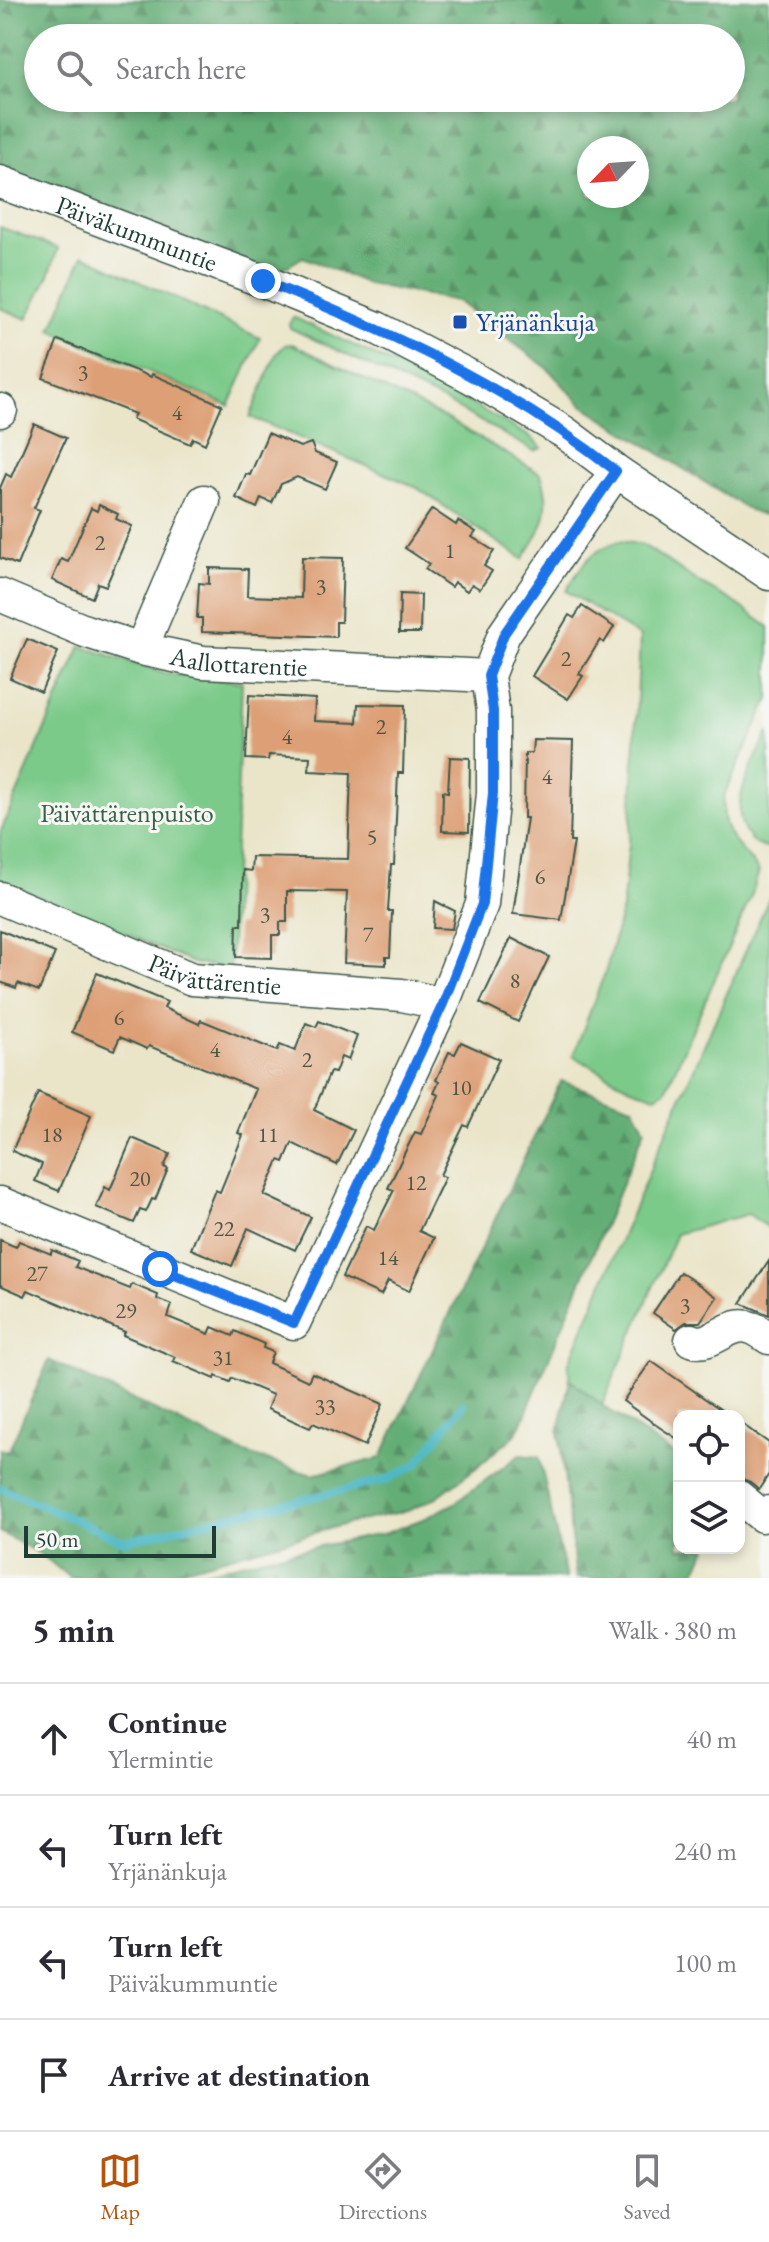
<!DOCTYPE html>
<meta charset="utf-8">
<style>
:root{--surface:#fff;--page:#f2f2f3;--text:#2b2b33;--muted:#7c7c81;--line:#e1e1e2;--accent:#b45309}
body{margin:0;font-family:"EB Garamond",serif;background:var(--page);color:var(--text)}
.controls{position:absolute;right:24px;bottom:24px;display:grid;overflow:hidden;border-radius:16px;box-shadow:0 4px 12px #0003}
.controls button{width:72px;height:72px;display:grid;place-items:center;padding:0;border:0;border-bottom:2px solid var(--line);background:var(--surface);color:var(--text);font:40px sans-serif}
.compass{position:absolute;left:577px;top:136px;width:72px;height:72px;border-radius:50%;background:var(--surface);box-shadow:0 4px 12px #0003;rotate:245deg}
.scale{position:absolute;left:24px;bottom:20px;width:192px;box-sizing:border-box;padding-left:8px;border:4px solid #1f3d34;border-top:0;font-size:22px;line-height:28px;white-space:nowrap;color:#1f3d34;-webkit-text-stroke:6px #f6f6f2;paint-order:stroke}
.stop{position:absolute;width:24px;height:24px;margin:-18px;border:6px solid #1a73e8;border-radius:50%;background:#fff}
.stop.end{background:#1a73e8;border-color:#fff;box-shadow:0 2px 8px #0008}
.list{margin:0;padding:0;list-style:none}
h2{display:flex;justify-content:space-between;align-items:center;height:104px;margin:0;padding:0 32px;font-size:34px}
h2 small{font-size:26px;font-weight:400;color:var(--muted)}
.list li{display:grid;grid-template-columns:52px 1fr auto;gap:24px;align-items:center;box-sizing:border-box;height:112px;padding:0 32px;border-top:2px solid var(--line)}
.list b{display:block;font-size:30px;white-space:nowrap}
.list p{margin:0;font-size:26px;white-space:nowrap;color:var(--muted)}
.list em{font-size:26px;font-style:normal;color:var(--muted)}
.icon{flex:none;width:44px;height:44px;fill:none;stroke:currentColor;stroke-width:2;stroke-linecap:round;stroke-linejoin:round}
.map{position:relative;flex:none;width:769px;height:1578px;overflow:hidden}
.search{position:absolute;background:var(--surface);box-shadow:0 4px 12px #0003;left:24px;right:24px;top:24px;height:88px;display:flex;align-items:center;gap:20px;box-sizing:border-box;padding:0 28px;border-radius:44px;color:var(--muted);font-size:30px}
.sheet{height:552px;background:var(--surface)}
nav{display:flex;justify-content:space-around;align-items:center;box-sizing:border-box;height:112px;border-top:2px solid var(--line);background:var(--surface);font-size:22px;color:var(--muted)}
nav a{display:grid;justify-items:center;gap:4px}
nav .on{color:var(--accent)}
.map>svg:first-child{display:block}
.green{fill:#7bca8a;stroke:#4d845f;stroke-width:2}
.forest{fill:url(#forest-firs);stroke:#427655;stroke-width:2;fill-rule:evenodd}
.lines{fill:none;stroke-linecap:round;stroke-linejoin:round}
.stream{stroke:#4ab7c4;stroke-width:8}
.building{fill:#dd9f74}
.minor-casing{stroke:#3d564a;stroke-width:35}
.minor{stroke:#fff;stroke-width:32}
.route{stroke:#1a73e8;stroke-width:10}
.transit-dot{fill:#1a4fb4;stroke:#f6f6f2;stroke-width:3}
.labels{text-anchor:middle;stroke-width:6;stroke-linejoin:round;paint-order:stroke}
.number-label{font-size:22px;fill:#4e5644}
.street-label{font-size:26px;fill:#1f3d34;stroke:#f6f6f2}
.transit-label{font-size:26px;fill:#164399;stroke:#f6f6f2;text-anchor:start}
.park-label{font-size:26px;fill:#36604a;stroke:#f6f6f2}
</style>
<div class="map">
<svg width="769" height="1578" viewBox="0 0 769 1578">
<defs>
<pattern id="forest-firs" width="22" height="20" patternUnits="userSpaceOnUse" patternTransform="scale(2)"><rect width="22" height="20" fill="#64ae76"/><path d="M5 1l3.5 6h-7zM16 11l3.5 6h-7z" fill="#528f62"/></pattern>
</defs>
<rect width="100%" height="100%" fill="#f6f6f2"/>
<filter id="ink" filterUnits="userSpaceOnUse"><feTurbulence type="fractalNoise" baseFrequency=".0125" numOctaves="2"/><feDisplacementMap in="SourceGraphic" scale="16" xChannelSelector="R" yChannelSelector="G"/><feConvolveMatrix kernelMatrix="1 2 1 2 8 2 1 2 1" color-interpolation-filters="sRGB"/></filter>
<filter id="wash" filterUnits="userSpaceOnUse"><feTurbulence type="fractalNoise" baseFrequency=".006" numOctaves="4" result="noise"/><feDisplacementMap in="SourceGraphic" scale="32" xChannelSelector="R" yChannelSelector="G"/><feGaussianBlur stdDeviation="1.8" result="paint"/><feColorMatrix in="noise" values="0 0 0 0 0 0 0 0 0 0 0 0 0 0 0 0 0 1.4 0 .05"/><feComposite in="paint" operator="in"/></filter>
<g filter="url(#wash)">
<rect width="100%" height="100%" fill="#eae5c9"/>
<g class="green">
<polygon points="0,227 58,248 49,275 27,319 0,308"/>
<polygon points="83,255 260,338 229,406 51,330"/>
<polygon points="293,317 432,382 529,436 542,448 534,451 444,401 290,328 289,324"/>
<path d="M292,344l155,75 94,55c13,36 1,55 -18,85l-109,-73 -164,-69 26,-63 9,-9z"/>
<path d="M620,541l23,4 60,40 30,16 36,26v72l-45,96c-4,44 13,45 35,76l-7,23 -86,196 -10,6 -25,-8 -58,-32 33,-86 16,-61 9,-84 9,-188 -74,-46c16,-26 24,-41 54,-50z"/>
<polygon points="81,646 163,673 242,682 230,969 193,963 0,880 0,833"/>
<path d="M769,732v115l-1,1c-10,-1 -15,-5 -21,-13 -21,-32 8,-73 22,-103z"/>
<polygon points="769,898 769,1228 748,1214 676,1234 602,1405 570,1379 568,1365 666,1132"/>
</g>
<g class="forest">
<path d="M0,0h769v516l-17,-4 -171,-108 -35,-37 -89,-66 -89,-17 -65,-27 -40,24 -263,-99zM38,38h693v60h-693zM589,148h48v48h-48z"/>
<polygon points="561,1081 633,1106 645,1129 521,1425 515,1435 476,1468 437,1497 410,1510 346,1524 152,1578 70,1578 42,1555 0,1532 0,1449 8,1452 49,1360 242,1452 312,1475 381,1458"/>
<polygon points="570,1379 602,1405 679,1458 679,1548 707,1548 692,1578 576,1578 559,1431"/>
<polygon points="520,1455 539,1457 566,1578 183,1578 260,1558 386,1533 428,1517 453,1504"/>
</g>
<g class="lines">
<polyline class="stream" points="0,1488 124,1541 386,1480 416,1465 463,1405"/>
</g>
<g id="blocks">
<g class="building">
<polygon points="58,340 151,377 152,374 222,405 205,444 193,438 190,444 132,419 135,414 43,378"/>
<polygon points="34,424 66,438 34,508 40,510 17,565 0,558 0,488 6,474 11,477"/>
<polygon points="268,433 300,447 311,443 315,453 337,462 325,489 297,477 281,484 272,503 261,498 257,508 236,498 246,474 250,475"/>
<polygon points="99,505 118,514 116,519 132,526 106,586 98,583 92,598 52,580 61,559 68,562 91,508 97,511"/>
<polygon points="432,509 456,525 458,521 476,532 472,537 494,551 484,566 492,571 480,589 472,584 467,591 454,582 451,587 425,569 429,564 405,548"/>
<polygon points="302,557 343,558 341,622 336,622 336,637 202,632 202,618 197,618 199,583 209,584 209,568 248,569 247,596 301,598"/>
<polygon points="400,594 421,595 420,633 399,633"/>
<polygon points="582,606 614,627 604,643 600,640 579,674 583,676 568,699 532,676 569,615 574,618"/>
<polygon points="27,639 58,652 41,692 10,678"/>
<polygon points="249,695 315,699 314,721 357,723 358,704 405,705 403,773 398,773 394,865 391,865 388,911 392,911 390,957 386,957 386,965 344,963 347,892 287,891 287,922 280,922 280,935 272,935 272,958 236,957 237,925 242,925 243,870 251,871 252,857 348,859 351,773 309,771 310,757 269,755 268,760 246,759"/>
<polygon points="533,740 573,741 570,842 574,842 561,920 513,914 527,818 524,818 525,753 532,753"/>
<polygon points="450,757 470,758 469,832 442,831 443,791 448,792"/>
<polygon points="435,901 455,911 452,929 433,928"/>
<polygon points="0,930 55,953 39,991 18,983 16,988 0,982"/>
<polygon points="511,938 549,957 518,1022 480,1003"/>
<polygon points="97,973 167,1002 164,1008 199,1024 201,1020 277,1051 280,1045 295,1051 306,1023 316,1027 319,1021 357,1036 348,1060 341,1057 335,1073 330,1072 314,1110 354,1130 337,1165 292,1143 284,1162 279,1160 264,1195 311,1217 295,1250 248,1228 232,1266 191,1249 215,1190 220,1192 243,1135 238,1133 256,1089 149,1046 147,1049 120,1037 114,1050 72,1032"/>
<polygon points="461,1042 499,1059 468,1127 464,1125 440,1175 445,1177 419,1231 434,1238 409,1291 388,1281 381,1295 342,1277 366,1226 374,1230 394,1190 388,1188 404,1154 415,1132 421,1134 439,1095 434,1093 439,1082 436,1080 449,1052 455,1054"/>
<polygon points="38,1093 91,1116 59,1191 35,1181 42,1164 12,1151"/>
<polygon points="132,1138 170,1154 164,1167 168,1169 155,1200 152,1199 146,1212 140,1210 134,1223 96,1207 105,1187 110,1190"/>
<polygon points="0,1240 16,1247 19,1241 51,1254 52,1250 78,1261 75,1267 130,1289 132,1284 158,1295 157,1299 172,1305 168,1317 209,1334 212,1327 233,1336 235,1331 264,1344 263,1348 273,1352 269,1363 308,1381 312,1373 383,1404 365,1446 313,1423 310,1428 267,1409 273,1395 232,1378 230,1382 216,1376 215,1379 173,1361 175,1357 123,1335 125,1332 28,1290 25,1296 0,1285"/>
<polygon points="769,1261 769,1315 741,1303"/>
<polygon points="680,1272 717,1297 700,1322 686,1322 676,1329 653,1313"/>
<polygon points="651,1361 687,1386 730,1416 679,1416 679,1440 659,1427 623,1401"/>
<polygon points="739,1422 769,1443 769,1474 759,1489 750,1482 739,1478"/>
</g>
</g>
</g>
<g filter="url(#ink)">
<use href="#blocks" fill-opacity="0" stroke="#3d564a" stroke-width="2"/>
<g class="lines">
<g class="minor-casing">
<g id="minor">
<path id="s1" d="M0,182l263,99 114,47 94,49 93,55 52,39 153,103"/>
<polyline points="0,411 1,410"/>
<path id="s2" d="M0,595l85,36 56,18 62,13 285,14"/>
<polyline points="141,649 204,501"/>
<path id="s3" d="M0,898l192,81 210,16 41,9"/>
<polyline points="0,1203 294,1323 443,1004 482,904 493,793 493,711 488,676 504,634 616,471"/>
<path d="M691,1340c22,9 37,-21 61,-12 6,2 12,7 17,10"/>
<polyline points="739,1497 762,1516 769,1512"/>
</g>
</g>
<use href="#minor" class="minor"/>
</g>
</g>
<g class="lines" filter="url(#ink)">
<path class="route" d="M160,1269l134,54 149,-319 39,-100 11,-111v-82l-5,-35 16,-42 112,-163c-105,-83 -229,-141 -353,-190"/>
</g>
<rect class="transit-dot" x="452" y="314" width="16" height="16" rx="4"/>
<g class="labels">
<g class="number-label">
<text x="83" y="380">3</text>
<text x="177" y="420">4</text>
<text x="100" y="550">2</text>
<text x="450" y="558">1</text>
<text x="321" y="594">3</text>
<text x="566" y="666">2</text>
<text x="381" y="734">2</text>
<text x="287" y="744">4</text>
<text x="547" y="784">4</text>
<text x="372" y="844">5</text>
<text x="540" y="884">6</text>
<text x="265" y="922">3</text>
<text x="368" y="942">7</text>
<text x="515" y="988">8</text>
<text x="119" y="1025">6</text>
<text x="215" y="1057">4</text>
<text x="307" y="1067">2</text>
<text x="461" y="1095">10</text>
<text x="52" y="1142">18</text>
<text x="268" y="1142">11</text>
<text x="140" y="1186">20</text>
<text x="416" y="1190">12</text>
<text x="224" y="1236">22</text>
<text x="388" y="1265">14</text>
<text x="37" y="1281">27</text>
<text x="685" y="1313">3</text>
<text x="126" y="1318">29</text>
<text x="223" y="1365">31</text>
<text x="325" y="1414">33</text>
</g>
<g class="street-label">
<text dy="9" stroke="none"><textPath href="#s1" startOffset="146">Päiväkummuntie</textPath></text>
<text dy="9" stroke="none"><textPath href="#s2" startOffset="250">Aallottarentie</textPath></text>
<text dy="9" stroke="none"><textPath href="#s3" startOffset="230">Päivättärentie</textPath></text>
</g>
<g class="transit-label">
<text x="476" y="331">Yrjänänkuja</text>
</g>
<g class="park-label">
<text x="127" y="822">Päivättärenpuisto</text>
</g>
</g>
</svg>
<div class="controls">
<button><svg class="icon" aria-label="locate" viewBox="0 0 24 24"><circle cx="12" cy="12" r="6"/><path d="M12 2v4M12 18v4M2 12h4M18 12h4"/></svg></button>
<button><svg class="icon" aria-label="layers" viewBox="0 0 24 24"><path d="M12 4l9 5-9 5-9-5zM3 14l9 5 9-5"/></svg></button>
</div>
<svg class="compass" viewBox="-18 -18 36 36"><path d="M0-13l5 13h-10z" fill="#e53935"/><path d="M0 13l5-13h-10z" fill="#7c7c81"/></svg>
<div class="scale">50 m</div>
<div class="stop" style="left:160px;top:1269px"></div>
<div class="stop end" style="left:263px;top:281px"></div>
<div class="search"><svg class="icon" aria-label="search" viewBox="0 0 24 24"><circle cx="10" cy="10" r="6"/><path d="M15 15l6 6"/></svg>Search here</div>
</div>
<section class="sheet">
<h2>5 min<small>Walk · 380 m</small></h2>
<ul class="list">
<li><svg class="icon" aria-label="ahead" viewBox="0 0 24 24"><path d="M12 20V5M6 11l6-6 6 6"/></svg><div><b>Continue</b><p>Ylermintie</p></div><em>40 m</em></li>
<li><svg class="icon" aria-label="left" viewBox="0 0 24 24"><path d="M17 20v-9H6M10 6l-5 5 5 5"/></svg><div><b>Turn left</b><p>Yrjänänkuja</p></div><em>240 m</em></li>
<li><svg class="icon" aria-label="left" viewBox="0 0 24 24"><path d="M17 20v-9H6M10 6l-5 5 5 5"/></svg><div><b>Turn left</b><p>Päiväkummuntie</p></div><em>100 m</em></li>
<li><svg class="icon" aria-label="arrive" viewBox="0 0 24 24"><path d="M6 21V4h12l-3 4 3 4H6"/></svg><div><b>Arrive at destination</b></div></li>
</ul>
</section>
<nav>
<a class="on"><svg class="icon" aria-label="map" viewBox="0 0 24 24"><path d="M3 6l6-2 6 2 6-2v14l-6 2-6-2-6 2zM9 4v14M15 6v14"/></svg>Map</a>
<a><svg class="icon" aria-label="directions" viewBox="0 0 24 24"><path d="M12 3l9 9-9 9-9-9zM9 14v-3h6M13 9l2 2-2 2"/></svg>Directions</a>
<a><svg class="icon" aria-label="saved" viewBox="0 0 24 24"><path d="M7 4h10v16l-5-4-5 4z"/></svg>Saved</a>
</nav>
